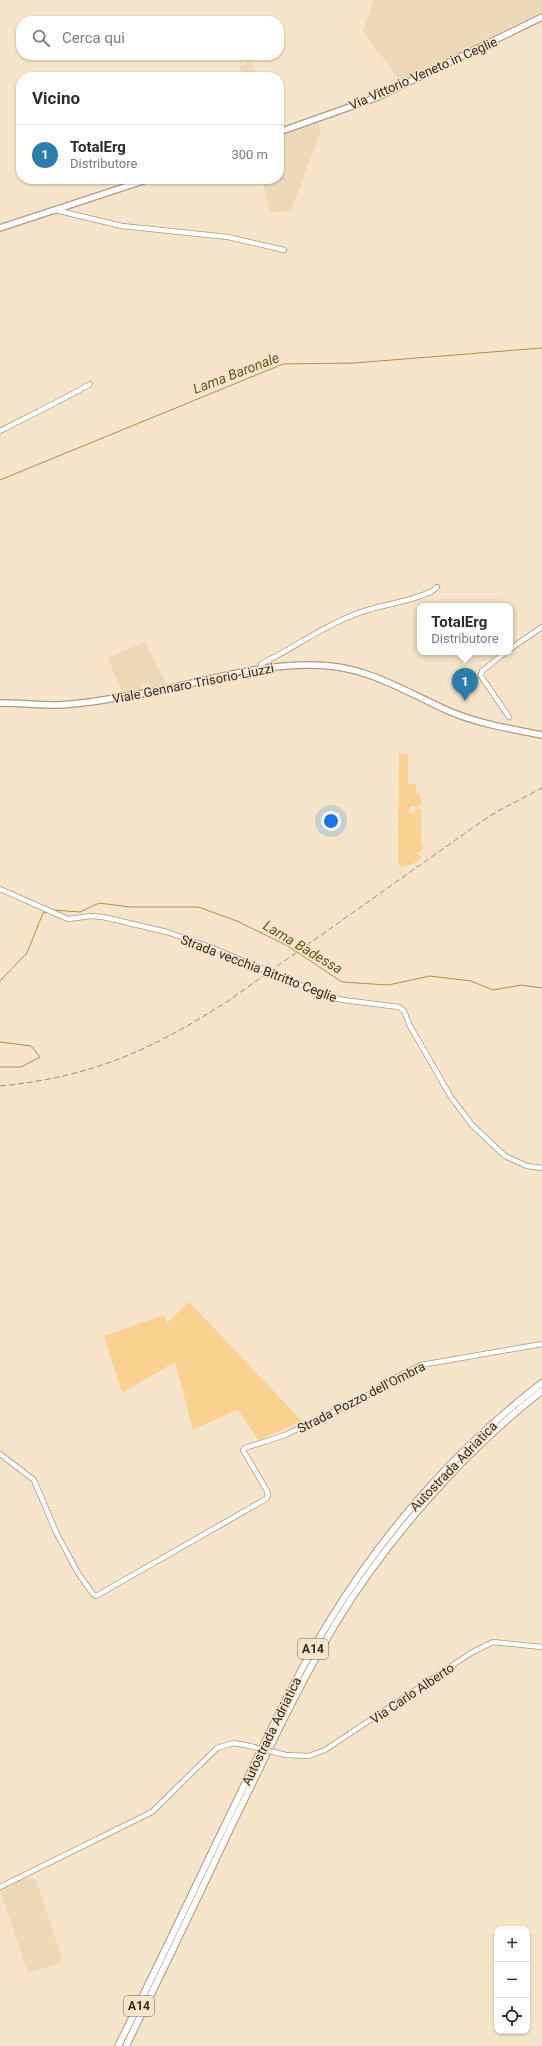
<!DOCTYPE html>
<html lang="it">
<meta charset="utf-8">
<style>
:root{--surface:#fff;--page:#f7f7f7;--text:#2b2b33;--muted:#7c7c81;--line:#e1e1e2;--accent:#2b7dae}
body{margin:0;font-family:Roboto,sans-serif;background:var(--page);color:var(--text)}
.controls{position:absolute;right:12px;bottom:12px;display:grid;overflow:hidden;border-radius:8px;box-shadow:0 1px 3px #0004}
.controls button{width:36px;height:36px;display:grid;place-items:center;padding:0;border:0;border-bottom:1px solid var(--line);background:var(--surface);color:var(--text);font:20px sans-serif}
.you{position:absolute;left:331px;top:821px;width:14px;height:14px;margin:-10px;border:3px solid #fff;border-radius:50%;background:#1a73e8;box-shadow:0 0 0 6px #1a73e833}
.badge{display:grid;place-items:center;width:26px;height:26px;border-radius:50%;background:var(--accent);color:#fff;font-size:13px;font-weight:700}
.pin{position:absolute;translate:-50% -33px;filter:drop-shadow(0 1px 2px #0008)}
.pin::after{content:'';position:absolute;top:21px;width:14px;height:12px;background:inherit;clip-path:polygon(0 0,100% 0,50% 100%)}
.popup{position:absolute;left:417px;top:603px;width:96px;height:52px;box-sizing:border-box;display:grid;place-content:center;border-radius:8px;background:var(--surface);filter:drop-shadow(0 1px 3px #0005);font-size:13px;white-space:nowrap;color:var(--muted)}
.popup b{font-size:15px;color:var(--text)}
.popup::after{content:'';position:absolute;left:50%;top:100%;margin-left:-8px;border:8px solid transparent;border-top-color:var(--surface)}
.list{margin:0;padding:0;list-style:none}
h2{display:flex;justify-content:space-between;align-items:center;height:52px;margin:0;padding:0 16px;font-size:17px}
h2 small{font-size:13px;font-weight:400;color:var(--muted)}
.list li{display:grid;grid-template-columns:26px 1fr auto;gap:12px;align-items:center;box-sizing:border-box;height:60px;padding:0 16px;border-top:1px solid var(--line)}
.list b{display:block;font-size:15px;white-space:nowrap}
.list p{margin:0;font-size:13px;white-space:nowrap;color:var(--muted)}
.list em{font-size:13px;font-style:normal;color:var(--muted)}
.icon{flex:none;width:22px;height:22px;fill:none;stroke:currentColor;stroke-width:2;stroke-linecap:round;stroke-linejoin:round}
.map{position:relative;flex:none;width:542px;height:2046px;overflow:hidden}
.search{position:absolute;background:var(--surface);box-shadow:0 1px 3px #0004;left:16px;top:16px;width:268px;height:44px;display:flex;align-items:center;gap:10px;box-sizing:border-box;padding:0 14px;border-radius:16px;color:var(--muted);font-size:15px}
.panel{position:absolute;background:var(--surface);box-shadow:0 1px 3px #0004;left:16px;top:72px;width:268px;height:112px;border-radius:16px}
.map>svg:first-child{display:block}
.built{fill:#edd8b7}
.green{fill:#fad190}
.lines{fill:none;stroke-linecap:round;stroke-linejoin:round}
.stream{stroke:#b58d49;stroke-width:1}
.minor-casing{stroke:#ab9b82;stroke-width:6}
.major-casing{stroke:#ab9b82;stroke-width:8}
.highway-casing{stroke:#ab9b82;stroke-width:8}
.minor{stroke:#fff;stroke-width:4.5}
.major{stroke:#fff;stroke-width:5.5}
.highway{stroke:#fff;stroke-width:6}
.rail{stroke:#9c8f7c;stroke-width:1;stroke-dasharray:6 3;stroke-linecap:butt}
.minor-bridge-casing{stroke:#ab9b82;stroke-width:6;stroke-linecap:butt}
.minor-bridge{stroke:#fff;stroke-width:4.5}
.labels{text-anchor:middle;stroke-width:3;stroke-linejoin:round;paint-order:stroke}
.shield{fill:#f6e5ca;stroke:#6c6253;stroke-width:1}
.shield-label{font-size:12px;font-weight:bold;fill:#312a20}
.street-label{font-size:13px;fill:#312a20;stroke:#f6e5ca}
.water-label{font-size:14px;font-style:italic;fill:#6f521f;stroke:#f6e5ca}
</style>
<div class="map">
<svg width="542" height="2046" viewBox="0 0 542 2046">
<rect width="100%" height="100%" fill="#f6e5ca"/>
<g class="built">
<polygon points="374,0 542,0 542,11 401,82 363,31"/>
<polygon points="251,61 259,77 244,77 239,67"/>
<polygon points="318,123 321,130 291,211 270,212 262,179 279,179 279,136"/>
<polygon points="145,642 167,685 147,689 144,683 141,684 142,690 122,693 108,658"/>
<polygon points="29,1877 36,1880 63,1962 28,1973 0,1890"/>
</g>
<g class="green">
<polygon points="399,754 408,754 408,783 416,785 416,794 419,793 422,804 417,807 411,806 408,812 412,814 416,809 421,809 421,841 424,847 421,851 415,854 419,854 422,857 413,864 401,867 398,863"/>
<polygon points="189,1302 302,1421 259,1440 238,1410 193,1429 175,1362 122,1393 104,1336 164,1315 167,1323"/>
</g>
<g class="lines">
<g class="stream">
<polyline points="0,480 283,364 354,363 542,348"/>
<polyline points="54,910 80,912 99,903 130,907 198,907 237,921 288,946 342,982 388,985 430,976 471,981 493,990 521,985 542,988"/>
<polyline points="0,981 27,953 43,913 47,912"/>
<polyline points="0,1042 31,1046 40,1057 21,1067 0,1067"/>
</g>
<g class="minor-casing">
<g id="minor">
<polyline points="55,210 122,226 228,237 284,250"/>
<path d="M0,431c30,-16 61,-30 90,-47"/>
<polyline points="510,649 542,627"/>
<polyline points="506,652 482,671 481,676 509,717"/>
<path d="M261,669v-5c37,-18 70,-44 110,-55 13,-4 59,-12 66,-22"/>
<polyline points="0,889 68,919 91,916 103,917 167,932 210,947 324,995 343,1000 399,1007 404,1011 410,1026 451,1097 472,1125 505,1156 527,1166 542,1168"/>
<polyline points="0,1454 34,1480 56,1532 78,1573 93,1594 96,1596 266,1499 268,1496 267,1491 243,1450 245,1448 285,1435 372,1393 389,1381 421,1365 542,1344"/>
<polyline points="286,1755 309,1756 325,1750 471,1653 493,1642 542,1647"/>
<polyline points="0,1887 152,1812 217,1748 233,1743 245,1745"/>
</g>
</g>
<g class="major-casing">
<g id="major">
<polyline points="279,132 378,97 542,17"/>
<polyline points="0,228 149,179"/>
<path d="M0,703c19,0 38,2 58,2 29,-1 58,-7 87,-12 61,-11 122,-33 185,-27 43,4 82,29 121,46 29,12 60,17 91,23"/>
</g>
</g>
<g class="highway-casing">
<g id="highway">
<path d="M118,2046c42,-83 81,-168 122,-252 29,-60 57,-121 92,-177 55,-89 127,-171 210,-234"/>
<path d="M126,2046c35,-72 70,-144 104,-217 34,-69 66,-140 106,-206 51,-84 128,-172 206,-232"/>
</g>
</g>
<use href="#minor" class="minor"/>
<use href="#major" class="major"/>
<use href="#highway" class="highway"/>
<path class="rail" d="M0,1086c92,-9 152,-36 228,-85l250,-177 20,-13 44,-23"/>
<g class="minor-bridge-casing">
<polyline id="minor-bridge" points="245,1745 286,1755"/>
</g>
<use href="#minor-bridge" class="minor-bridge"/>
</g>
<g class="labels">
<g class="shield">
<rect x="298" y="1639" width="30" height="20" rx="3"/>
<rect x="124" y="1996" width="30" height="20" rx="3"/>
</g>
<g class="shield-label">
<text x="313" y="1653">A14</text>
<text x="139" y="2010">A14</text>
</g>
<g class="street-label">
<text transform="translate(423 73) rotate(-24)" y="5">Via Vittorio Veneto in Ceglie</text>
<text transform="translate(193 683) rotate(-11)" y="5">Viale Gennaro Trisorio-Liuzzi</text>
<text transform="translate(259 968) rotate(21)" y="5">Strada vecchia Bitritto Ceglie</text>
<text transform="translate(361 1397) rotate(-27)" y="5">Strada Pozzo dell'Ombra</text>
<text transform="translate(453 1466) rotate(-46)" y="5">Autostrada Adriatica</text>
<text transform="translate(412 1693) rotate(-34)" y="5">Via Carlo Alberto</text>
<text transform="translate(271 1731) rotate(-64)" y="5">Autostrada Adriatica</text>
</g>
<g class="water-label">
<text transform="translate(236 373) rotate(-21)" y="5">Lama Baronale</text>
<text transform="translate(303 947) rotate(31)" y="5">Lama Badessa</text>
</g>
</g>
</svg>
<div class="controls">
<button>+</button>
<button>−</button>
<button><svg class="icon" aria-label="locate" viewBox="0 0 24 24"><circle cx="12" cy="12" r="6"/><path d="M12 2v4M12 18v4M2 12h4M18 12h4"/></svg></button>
</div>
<div class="you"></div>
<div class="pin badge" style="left:465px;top:701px">1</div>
<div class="popup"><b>TotalErg</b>Distributore</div>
<div class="search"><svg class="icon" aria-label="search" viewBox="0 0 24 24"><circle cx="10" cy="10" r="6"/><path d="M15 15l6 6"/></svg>Cerca qui</div>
<section class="panel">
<h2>Vicino<small></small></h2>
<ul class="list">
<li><span class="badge">1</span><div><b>TotalErg</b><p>Distributore</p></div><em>300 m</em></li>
</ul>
</section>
</div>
